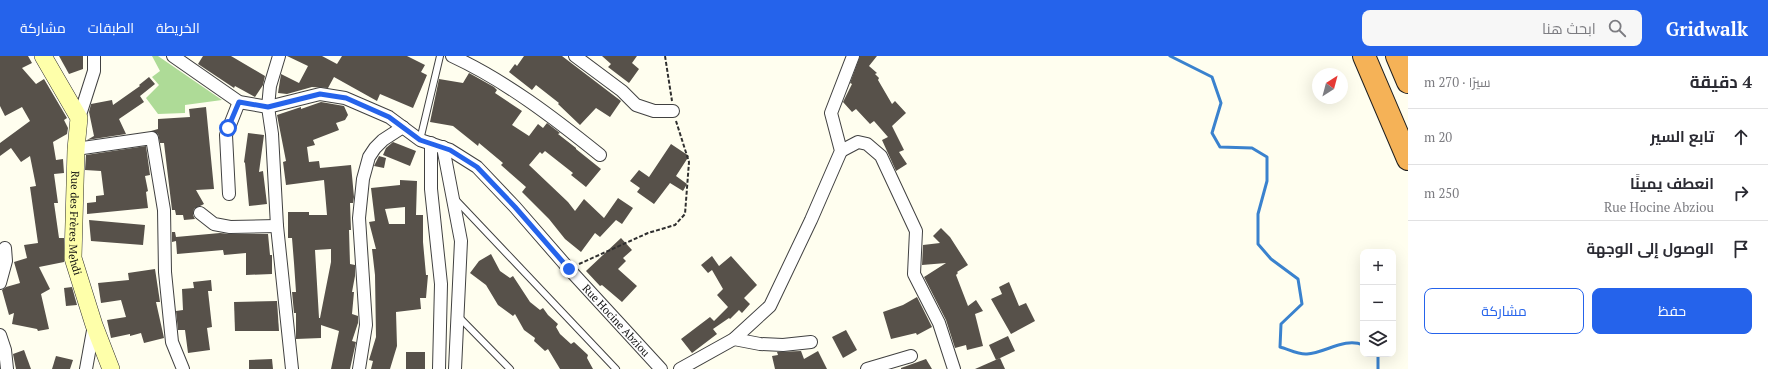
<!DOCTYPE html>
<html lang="ar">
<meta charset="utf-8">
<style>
:root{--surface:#fff;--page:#f7f7f7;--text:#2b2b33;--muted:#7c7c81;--line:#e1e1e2;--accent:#2563eb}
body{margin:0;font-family:"PT Serif",Cairo,serif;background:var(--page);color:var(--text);direction:rtl}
.controls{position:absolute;right:12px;bottom:12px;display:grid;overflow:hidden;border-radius:8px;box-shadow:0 4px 16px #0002}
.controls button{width:36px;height:36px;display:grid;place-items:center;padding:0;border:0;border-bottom:1px solid var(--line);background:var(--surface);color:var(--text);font:20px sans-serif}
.compass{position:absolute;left:1312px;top:12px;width:36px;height:36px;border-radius:50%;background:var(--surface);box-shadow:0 4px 16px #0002;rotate:36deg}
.stop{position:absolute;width:12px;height:12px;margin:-9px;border:3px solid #2563eb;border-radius:50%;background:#fff}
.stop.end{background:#2563eb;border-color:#fff;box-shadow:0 1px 4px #0008}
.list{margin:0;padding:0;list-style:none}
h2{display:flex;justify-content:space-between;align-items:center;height:52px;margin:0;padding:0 16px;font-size:17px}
h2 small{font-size:13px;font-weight:400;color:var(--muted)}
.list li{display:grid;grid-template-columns:26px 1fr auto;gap:12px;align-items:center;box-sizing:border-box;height:56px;padding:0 16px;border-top:1px solid var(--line)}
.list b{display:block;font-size:15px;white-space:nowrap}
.list p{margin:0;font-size:13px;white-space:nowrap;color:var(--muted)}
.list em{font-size:13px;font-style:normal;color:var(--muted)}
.actions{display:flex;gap:8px;padding:12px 16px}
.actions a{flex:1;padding:9px 0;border:1px solid var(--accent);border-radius:8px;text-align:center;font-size:14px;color:var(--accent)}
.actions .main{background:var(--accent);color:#fff}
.icon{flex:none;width:22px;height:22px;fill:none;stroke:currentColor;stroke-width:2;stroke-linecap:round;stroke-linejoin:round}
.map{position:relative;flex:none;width:1408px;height:313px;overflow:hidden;direction:ltr}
header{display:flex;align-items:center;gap:24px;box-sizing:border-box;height:56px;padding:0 20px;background:var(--accent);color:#fff}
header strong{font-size:19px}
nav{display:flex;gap:22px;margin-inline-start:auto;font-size:14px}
.search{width:280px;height:36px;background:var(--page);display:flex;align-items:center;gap:10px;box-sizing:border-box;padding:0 14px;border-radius:8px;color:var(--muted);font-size:15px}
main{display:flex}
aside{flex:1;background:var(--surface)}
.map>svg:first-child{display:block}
.forest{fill:#aedb97}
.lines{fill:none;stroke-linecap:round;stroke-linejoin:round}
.stream{stroke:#3a82ce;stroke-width:3}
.building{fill:#57514a;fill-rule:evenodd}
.service-casing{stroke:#414141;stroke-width:8}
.minor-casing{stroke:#414141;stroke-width:14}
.secondary-casing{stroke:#303030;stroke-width:18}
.motorway-casing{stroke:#1f1f1f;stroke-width:24}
.path{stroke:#303030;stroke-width:2;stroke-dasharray:4 2;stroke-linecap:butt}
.service{stroke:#fff;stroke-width:6}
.minor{stroke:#fff;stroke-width:12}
.secondary{stroke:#feffaa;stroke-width:17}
.motorway{stroke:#f5b257;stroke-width:22}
.route{stroke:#2563eb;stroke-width:5}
.labels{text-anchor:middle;stroke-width:4;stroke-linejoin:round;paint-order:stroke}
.street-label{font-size:11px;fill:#0e0e0e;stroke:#fff}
</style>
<header>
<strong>Gridwalk</strong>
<div class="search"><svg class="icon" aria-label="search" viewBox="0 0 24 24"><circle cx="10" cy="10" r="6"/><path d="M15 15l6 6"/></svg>ابحث هنا</div>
<nav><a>الخريطة</a><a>الطبقات</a><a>مشاركة</a></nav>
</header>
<main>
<aside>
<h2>4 دقيقة<small>سيرًا · 270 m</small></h2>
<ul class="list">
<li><svg class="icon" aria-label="ahead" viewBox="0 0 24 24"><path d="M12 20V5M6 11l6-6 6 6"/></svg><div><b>تابع السير</b></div><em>20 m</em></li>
<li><svg class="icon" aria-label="right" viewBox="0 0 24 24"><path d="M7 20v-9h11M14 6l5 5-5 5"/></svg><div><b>انعطف يمينًا</b><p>Rue Hocine Abziou</p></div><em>250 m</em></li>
<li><svg class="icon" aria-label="arrive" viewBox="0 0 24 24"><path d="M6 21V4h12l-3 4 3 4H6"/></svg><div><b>الوصول إلى الوجهة</b></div></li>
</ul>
<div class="actions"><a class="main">حفظ</a><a>مشاركة</a></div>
</aside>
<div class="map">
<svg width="1408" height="313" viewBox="0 0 1408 313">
<rect width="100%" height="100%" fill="#fffeef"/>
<polygon class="forest" points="152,0 158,0 222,44 185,49 185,57 158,58 146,42 159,29 152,21 160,15"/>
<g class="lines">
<g class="stream">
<path d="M1170,0l42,21 9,26 -9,30 8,14 32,1 15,9v24l-9,33v30l13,15 27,20 4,25 -21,20 -1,23c8,2 19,8 27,7 18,-1 38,-17 56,-9"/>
<polyline points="1378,298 1378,313"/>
</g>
</g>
<g class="building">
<polygon points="0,0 28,0 32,7 22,12 36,28 44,23 67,62 64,64 68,72 67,78 53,86 56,104 63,103 64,117 54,118 58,147 54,147 59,182 64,182 64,206 39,211 50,233 41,238 49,273 38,275 37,273 12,268 14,257 9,259 2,234 6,231 20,227 14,206 27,202 24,189 38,187 30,131 36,130 30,100 21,106 11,92 0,100 0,87 30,65 22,51 5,60 0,50"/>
<polygon points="59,0 83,0 83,13 69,18"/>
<polygon points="203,0 231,0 265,20 263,29 255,41 235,30 234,32 198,8"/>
<polygon points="287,0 322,0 337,8 342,0 407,0 425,9 421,16 427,19 413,52 380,38 377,45 334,21 328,32 312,31 287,38 278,37 281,18 299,27 308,10"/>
<polygon points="524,0 562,0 621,45 610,61 596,52 580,69 558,48 559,47 536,29 532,34 509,16 515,8 517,10"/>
<polygon points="602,0 637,0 632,7 639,13 629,27 608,11 611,8"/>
<polygon points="860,0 877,0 869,10 877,17 875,18 879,22 878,24 892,48 895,45 906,57 892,70 904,94 899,96 907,108 896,115 882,84 888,81 874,65 870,68 856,53 852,56 843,46 852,28 850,27"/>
<polygon points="469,17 494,31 497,34 495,37 522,55 512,69 529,80 538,68 543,72 547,67 560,77 558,78 576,92 576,93 601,113 586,131 571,119 573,117 545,95 542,98 540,96 529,109 568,146 575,155 584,143 604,162 618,142 633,152 622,168 616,164 600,181 595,177 581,196 565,183 549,163 522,136 526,131 501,109 503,107 479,87 478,90 453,70 430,66 439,23 463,27"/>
<polygon points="149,21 155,28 140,40 144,46 119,63 126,78 87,84 94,80 89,56 91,48 112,44 113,49 140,30 139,29"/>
<path d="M321,46l23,4 4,9 -3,5 -9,3 3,7 -26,10 2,5 -8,2 2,15 10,-1 1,7 31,-3 3,32 -1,6h-3l1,27h-2l1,34 5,1v11l-3,16h2l-2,22 6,2v7l-6,18 4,1 -6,27h-19l8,-38 -18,-6v13l-25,1v-26h-2l-2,-21h4l-2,-29 -2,-25h-4v-26h21v3h18l-3,-35 -38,5 -3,-23 3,-1 -9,-46 24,-8v2zM331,193v13l-11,56h-1l-4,-68z"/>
<polygon points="206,51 214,133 196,134 204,148 194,153 193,159 195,163 184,164 183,159 176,159 175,154 172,154 164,87 160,87 158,78 151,75 158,73 158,63 190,61 189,53"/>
<polygon points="248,77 264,79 259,116 263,115 267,148 249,150 245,107 244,106"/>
<polygon points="393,86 416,95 410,110 383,99 386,92"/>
<polygon points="671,88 689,100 676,120 687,128 683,135 670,127 654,148 637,136 640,132 630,125 639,114 649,121"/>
<polygon points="146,90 150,119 145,120 148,135 146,136 148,152 87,158 87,147 96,146 96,140 104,139 101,115 85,114 86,99"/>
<polygon points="379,100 386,102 384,112 374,110"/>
<path d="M400,124l17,1 -1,34h7v27l3,33h2l-2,23h-6l1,11 -25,3 1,34 -7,23h-19l2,-8 -4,-1 7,-23 -1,-62 -3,-26h4l-7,-27 6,-1 -4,-33 29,-3zM405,151v17h-16l-4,-15z"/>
<polygon points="89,164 145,169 143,189 91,185"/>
<polygon points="941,172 950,181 968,209 957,216 958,217 956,219 968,250 976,244 983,255 975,258 983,290 967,294 966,289 955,292 946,264 924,221 946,207 922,209 923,189 940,187 933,180"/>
<polygon points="172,176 175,176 176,181 220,177 230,178 268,178 270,199 272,199 272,218 246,219 246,197 224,199 223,194 177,198 176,185 172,186"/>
<polygon points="621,182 632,194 623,202 626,205 618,213 637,230 622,246 602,229 600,230 586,215"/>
<polygon points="491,198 500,215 510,222 513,220 530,246 540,254 543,252 548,259 558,268 556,271 560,278 571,288 574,286 588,299 587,302 593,313 560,313 548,293 545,295 534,285 535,282 524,274 515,258 513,260 498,249 486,229 470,217 479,205"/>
<polygon points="712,200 719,210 731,200 757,229 744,242 750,248 742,257 739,254 730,263 729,262 713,273 717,278 692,297 681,283 710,261 714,265 728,251 717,239 723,233 712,214 708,217 701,209"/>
<polygon points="155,213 160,246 156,246 164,282 144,287 141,277 130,280 130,278 111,282 107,264 126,261 121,244 101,247 98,227 129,224 128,217"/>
<polygon points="211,224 212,235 208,235 212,271 207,272 210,294 188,297 185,274 178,274 176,255 183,254 182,233 194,232 193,226"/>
<polygon points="1009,226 1019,250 1026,247 1035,265 1011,278 991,243 1002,238 999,231"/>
<polygon points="72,231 77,249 66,250 64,232"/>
<polygon points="917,241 932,271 917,279 916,277 891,283 883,256 903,249"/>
<polygon points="277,245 279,275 235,275 234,246"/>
<polygon points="846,274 857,294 843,302 832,281"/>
<polygon points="1008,280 1015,295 996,304 989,289"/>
<polygon points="24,294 31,313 16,313 13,298"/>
<polygon points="801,295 804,303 818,295 827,313 775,313 772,300 778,299 777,296"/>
<rect x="406" y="296" width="19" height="17"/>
<polygon points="56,300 73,304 70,313 52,313"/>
<polygon points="1000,302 1005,313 975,313"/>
<polygon points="272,303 273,313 249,313 249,304"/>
<polygon points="926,303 932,313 901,313 901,312"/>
</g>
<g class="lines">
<g class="service-casing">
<g id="service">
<polyline points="420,84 440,0"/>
<polyline points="455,143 616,313"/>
<polyline points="458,260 510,313"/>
</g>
</g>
<g class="minor-casing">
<g id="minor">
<path id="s1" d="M173,0l66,46 29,5 52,-13 25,4 44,19 31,23 30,10 27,17 38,40 54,62 92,100"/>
<polyline points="279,0 270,30 268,51 272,78 277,170 292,313"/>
<path d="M452,0c54,25 102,62 148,99"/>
<polyline points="575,0 622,35 636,49 654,55 673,55"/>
<polyline points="79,62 94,15 94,0"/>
<polyline points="431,87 431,133 441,228 439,313"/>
<polyline points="443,91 461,185 455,313"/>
<polyline points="76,93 152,82 164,154 165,216 172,286 183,313"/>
<polyline points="841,95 858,86 867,88 881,100 916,175 914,218 939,267 954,313"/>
<polyline points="229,138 226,79 239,46"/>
<polyline points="200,157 214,168 230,171 277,170"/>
<polyline points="0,227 6,205 5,192"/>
<polyline points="0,279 5,294 7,313"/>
<polyline points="734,283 760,288 783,289 811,286"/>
<polyline points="86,313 94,269"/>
<polyline points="359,313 366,269 359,162 363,123 369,101 375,92 383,84 403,71"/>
<polyline points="680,313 734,283 770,250 811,164 841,95 831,57 853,0"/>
<polyline points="867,313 911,300"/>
</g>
</g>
<g class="secondary-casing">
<g id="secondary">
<path id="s2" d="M43,0l36,62 -3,31 -3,109 21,67 17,44"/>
</g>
</g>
<g class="motorway-casing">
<g id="motorway">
<polyline points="1364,0 1408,103"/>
<polyline points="1397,0 1408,26"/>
</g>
</g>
<g class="path">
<polyline points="665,0 672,45"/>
<polyline points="579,208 648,177 675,169 685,158 689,106 676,65"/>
</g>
<use href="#service" class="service"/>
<use href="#minor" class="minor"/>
<use href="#secondary" class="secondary"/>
<use href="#motorway" class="motorway"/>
</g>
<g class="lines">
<polyline class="route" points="228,72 239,46 268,51 320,38 346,42 389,61 420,84 450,94 477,111 515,151 569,213"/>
</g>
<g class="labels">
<g class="street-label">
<text dy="4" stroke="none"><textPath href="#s2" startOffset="177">Rue des Frères Mehdi</textPath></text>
<text dy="4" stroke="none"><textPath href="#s1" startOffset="546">Rue Hocine Abziou</textPath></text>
</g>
</g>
</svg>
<div class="controls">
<button>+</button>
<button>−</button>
<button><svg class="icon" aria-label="layers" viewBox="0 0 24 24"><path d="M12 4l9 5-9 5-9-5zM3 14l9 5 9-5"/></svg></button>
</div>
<svg class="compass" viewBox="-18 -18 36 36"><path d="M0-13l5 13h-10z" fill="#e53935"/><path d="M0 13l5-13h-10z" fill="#7c7c81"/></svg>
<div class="stop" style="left:228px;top:72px"></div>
<div class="stop end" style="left:569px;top:213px"></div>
</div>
</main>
